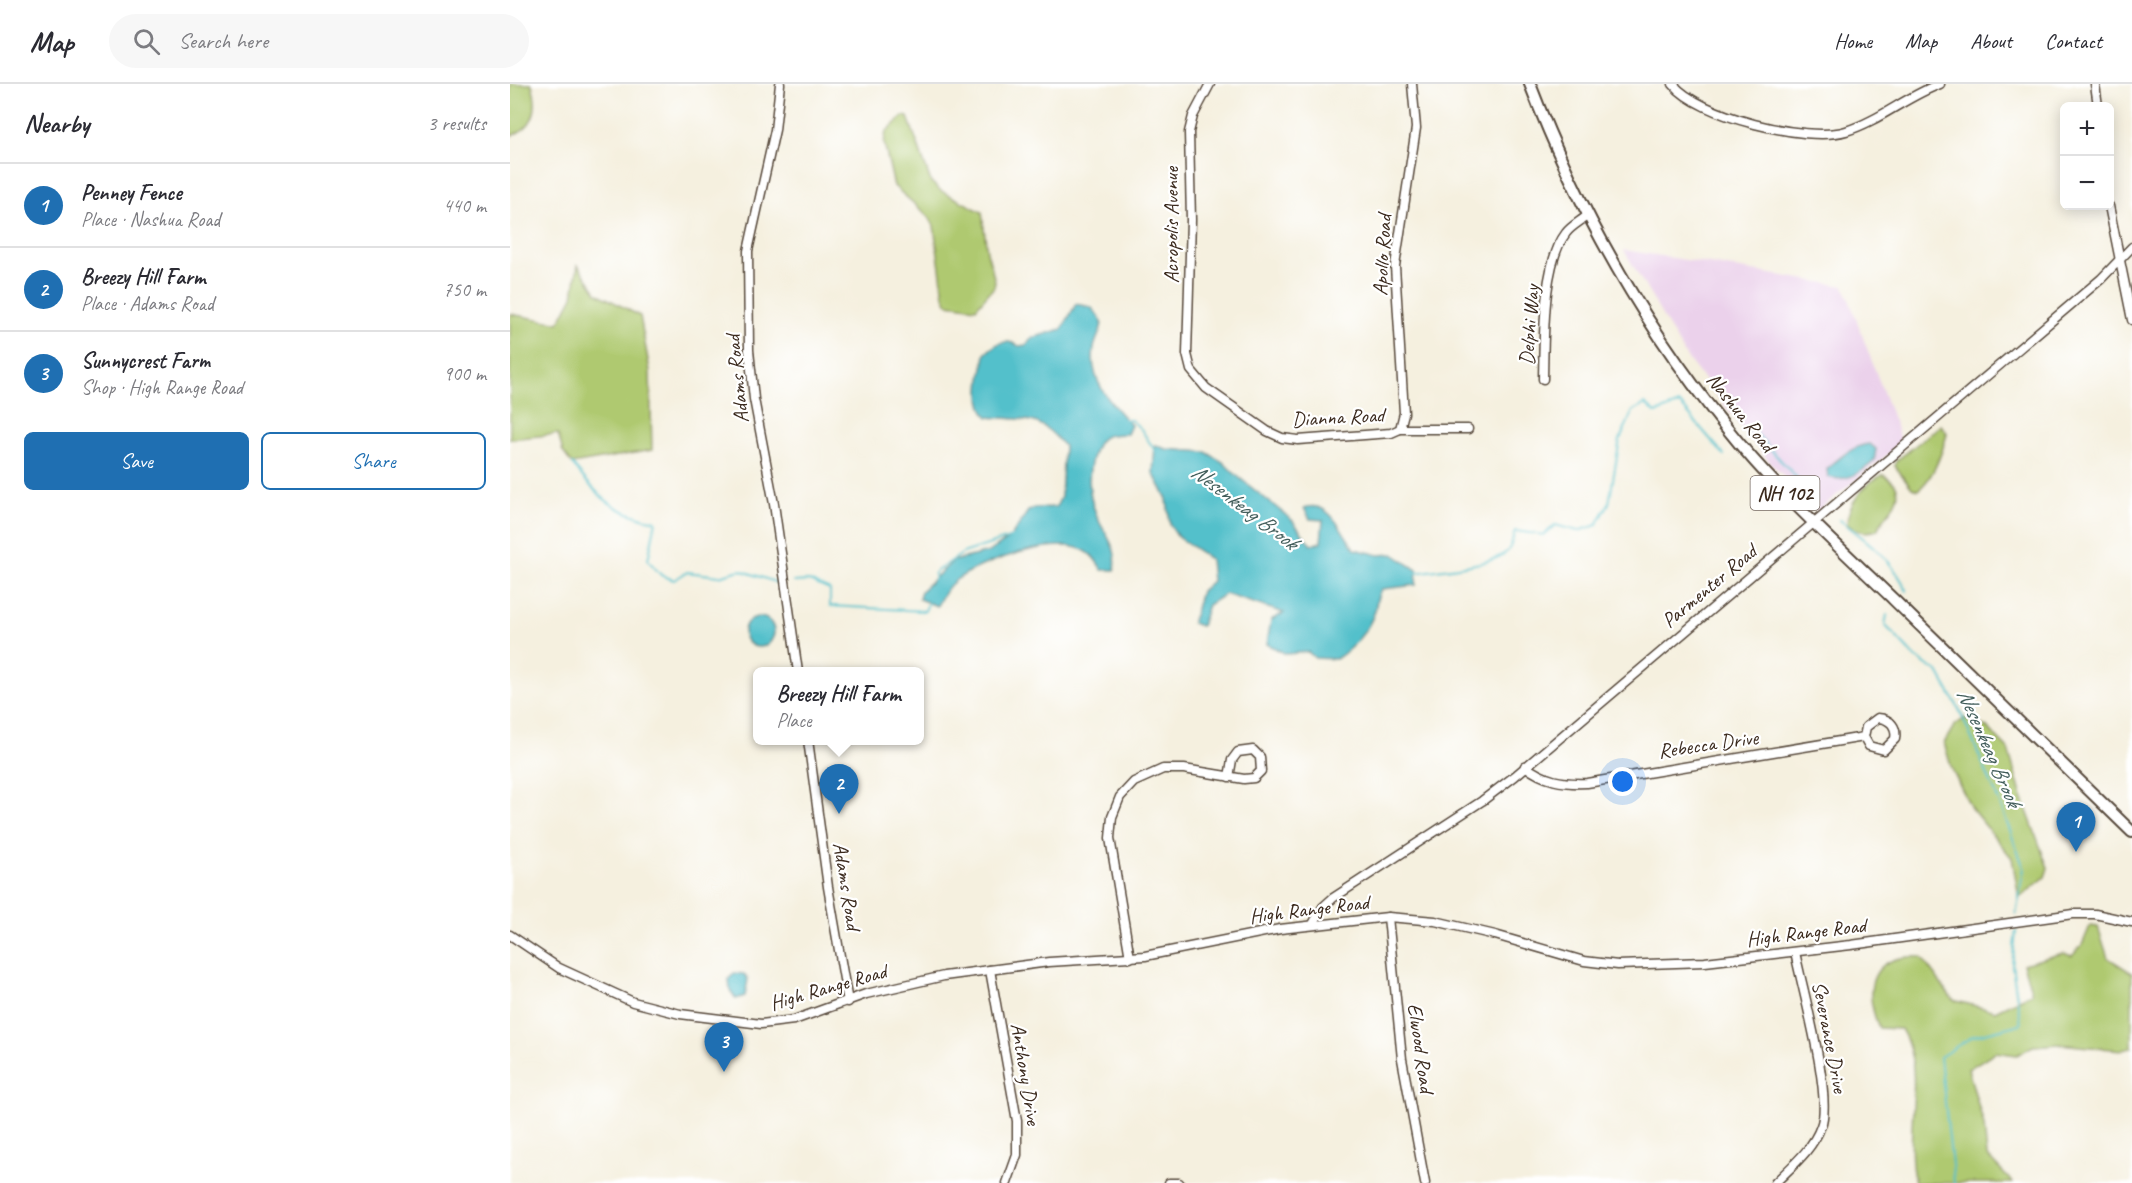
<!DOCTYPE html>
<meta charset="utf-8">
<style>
:root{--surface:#fff;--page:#f7f7f7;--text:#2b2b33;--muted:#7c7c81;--line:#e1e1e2;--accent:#1f6fb2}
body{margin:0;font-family:Caveat,sans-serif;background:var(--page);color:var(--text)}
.controls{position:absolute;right:18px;top:18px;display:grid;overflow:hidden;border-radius:9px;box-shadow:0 3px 15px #0003}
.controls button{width:54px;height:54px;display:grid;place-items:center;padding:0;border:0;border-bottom:2px solid var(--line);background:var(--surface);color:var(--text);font:30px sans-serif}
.you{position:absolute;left:1113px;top:698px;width:21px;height:21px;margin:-15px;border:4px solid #fff;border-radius:50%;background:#1a73e8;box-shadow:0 0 0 9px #1a73e833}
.badge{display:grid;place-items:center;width:39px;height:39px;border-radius:50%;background:var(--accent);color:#fff;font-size:20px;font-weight:700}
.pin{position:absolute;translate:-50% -50px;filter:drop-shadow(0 2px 3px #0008)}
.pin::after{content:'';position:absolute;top:32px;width:21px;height:18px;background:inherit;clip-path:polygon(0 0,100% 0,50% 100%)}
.popup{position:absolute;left:243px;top:583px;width:171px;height:78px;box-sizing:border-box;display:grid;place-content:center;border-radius:9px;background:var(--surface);filter:drop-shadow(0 2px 4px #0005);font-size:20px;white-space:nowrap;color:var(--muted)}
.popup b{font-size:22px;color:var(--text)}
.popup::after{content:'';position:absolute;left:50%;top:100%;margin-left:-12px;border:12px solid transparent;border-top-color:var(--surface)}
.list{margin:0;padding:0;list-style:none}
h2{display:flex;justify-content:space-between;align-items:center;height:78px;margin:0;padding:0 24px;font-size:26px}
h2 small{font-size:20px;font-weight:400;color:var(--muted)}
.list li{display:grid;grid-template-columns:39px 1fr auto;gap:18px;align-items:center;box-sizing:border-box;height:84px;padding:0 24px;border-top:2px solid var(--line)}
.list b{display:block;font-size:22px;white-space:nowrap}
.list p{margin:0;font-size:20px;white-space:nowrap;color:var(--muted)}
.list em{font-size:20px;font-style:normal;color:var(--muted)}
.actions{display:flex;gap:12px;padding:18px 24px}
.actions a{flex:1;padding:14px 0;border:2px solid var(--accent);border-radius:9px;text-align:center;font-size:21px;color:var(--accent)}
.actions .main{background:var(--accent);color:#fff}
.icon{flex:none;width:33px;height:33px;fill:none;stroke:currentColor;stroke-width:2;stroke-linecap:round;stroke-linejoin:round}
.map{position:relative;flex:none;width:1622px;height:1099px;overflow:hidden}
header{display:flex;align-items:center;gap:36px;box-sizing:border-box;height:84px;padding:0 30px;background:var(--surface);border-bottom:2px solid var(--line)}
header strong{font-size:28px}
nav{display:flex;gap:33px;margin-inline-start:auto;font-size:21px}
.search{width:420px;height:54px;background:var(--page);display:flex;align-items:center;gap:15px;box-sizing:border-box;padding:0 21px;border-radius:33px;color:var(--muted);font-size:22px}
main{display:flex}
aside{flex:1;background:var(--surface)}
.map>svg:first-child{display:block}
.built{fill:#ebd1eb}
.green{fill:#afc96f;stroke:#757a46;stroke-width:1.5}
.water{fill:#53c0cb;stroke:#477574;stroke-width:1.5}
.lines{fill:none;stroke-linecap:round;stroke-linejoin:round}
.stream{stroke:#53c0cb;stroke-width:2}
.minor-casing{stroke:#57483b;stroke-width:11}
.major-casing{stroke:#57483b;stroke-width:14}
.minor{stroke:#fff;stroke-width:8}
.major{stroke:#fff;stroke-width:10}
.labels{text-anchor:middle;stroke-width:4.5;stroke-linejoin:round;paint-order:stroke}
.shield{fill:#fff;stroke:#766a62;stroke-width:1.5}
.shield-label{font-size:20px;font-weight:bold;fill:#3b2a1e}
.street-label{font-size:21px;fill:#3b2a1e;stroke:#fff}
.water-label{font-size:22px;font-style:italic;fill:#435e5b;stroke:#fff}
</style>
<header>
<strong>Map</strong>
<div class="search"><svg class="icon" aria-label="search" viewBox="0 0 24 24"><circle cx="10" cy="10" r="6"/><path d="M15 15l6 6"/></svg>Search here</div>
<nav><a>Home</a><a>Map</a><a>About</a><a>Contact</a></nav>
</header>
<main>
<aside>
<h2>Nearby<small>3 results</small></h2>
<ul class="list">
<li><span class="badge">1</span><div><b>Penney Fence</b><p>Place · Nashua Road</p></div><em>440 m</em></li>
<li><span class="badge">2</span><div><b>Breezy Hill Farm</b><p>Place · Adams Road</p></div><em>750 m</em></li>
<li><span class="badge">3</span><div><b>Sunnycrest Farm</b><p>Shop · High Range Road</p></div><em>900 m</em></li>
</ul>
<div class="actions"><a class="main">Save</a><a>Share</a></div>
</aside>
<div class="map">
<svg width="1622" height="1099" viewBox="0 0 1622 1099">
<rect width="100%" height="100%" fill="#fff"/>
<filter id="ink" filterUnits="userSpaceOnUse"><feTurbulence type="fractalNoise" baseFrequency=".0167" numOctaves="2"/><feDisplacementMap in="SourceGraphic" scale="12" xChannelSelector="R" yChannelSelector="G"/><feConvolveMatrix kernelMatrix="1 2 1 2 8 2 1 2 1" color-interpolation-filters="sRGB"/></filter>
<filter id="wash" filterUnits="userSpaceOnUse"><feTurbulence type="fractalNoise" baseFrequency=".008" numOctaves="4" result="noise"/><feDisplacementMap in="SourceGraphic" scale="24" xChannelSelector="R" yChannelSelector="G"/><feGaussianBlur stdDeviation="1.35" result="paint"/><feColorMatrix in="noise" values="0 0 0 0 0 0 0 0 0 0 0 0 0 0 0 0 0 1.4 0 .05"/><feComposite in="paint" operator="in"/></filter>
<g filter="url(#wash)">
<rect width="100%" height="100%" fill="#f5f0df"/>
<polygon class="built" points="1114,166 1334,202 1392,359 1307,427 1257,375 1177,274"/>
<g class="green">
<path d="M0,0h22c7,24 3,44 -22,52z"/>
<polygon points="393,32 398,33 421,98 431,107 472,128 477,168 485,197 484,203 466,224 438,220 434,212 424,142 419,133 384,102 374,59 376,48"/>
<polygon points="68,181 87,209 130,232 140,287 142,366 62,380 53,368 48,350 0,355 0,230 49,239 63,212"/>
<path d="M1431,341l6,9c-5,19 -13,44 -29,56l-6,-2 -17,-22 1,-5z"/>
<path d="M1373,391c32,16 3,37 -6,55 -12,4 -21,2 -30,-6 0,-19 18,-42 36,-49z"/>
<polygon points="1455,634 1476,643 1498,665 1512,713 1538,784 1535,793 1509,814 1502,774 1461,724 1442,685 1434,659 1444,642"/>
<path d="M1580,842l8,1 10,31 24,15v75l-10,2 -63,-6 -26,2 -16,9 -22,-3 -27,17 16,56 3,31 26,27h-98c-12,-47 12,-114 -14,-154l-22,-1c-17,-41 -8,-74 42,-71l32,43 42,11 37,-18 -9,-29 40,-11 9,3 10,-11z"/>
</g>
<g class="water">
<path d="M566,220l15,3 11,14c0,10 -6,17 -8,27 -6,32 17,56 37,77l-4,9c-20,0 -28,0 -34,21 -7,24 -4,45 7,68 9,17 18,26 15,47h-13c-4,-7 -8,-14 -15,-18 -29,-18 -106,10 -131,28 -8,6 -15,17 -19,26l-18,-7 2,-8 32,-30 36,-9 22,-15 17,-26 7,-3 21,-1 5,-10 3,-51c-27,-33 -37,-25 -76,-29 -15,-16 -5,-43 -3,-63 10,-11 22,-16 34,-8l7,-1 6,-7 30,-9z"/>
<path d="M1360,360l6,5 -2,12c-13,12 -29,22 -46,16l-1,-8c12,-11 27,-24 43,-25z"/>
<path d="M645,361l11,4 40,3 17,10 13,13 56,45 19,25 10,-3 2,-22 -13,-1 -6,-11c26,-9 37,24 51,41l24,6 14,-1 24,16 -1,15 -34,4c-6,6 -5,14 -7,22 -6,19 -23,38 -39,48l-21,-1 -7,-6 -22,2 -19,-10 4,-24 13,-7 -59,-19 -17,11 -7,21 -9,-3 9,-32 11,-10 -2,-22 -33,-23 -7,-11 -3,-26 -14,-26z"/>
<circle cx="249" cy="548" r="15"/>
<polygon points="224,889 234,890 238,895 235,912 226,915 220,906 219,895"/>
</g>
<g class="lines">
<g class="stream">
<polyline points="615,336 621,336 631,345 645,367"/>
<polyline points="1238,348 1242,345 1306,415"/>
<path d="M62,380c27,33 41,49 84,57l-8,39 13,15 13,5 13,-8 32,4 21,-6 38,13"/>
<path d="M1330,436c29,23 51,37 67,71"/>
<path d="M904,489c21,-4 84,-7 95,-24 3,-5 4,-13 6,-18l29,4 11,-10 23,6 19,-6 12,-22 11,-64 13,-28 12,-7 11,9 24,-9 44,51"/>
<polyline points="424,496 425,488 453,469 502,453"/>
<polyline points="284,498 299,497 320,506 320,522 415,527 418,519"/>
<polyline points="1377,531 1375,541 1406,574 1428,588 1449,625 1488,715 1514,784 1506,830"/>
<polyline points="1444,1099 1430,973 1463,952 1511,940 1502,881 1506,847"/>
</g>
</g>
</g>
<g filter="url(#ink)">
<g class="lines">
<g class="minor-casing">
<g id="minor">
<polyline points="270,0 265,46 238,167 239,266 244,315 264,420 288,588"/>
<polyline points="700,0 683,32 679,48 681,136 677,270 681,286 696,304 757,347 772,354 788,356 881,349 890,345 958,345"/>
<path d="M1163,0c25,32 134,59 173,47 33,-10 61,-35 94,-47"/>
<polyline points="1585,0 1588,22"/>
<polyline points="1599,122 1622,236"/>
<path d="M1033,295c1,-38 -1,-115 23,-146 5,-7 15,-12 22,-18"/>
<polyline points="890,345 894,329 885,182 906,44 902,0"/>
<polyline points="298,656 318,803 338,918"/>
<path d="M1015,682c20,15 37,18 62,17l277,-46 5,9 15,4 11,-11c2,-12 -4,-20 -17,-21l-12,9 -2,10"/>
<polyline points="878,833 892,975 915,1099"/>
<polyline points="803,840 813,823 823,814 972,717 1005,692 1591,195 1622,163"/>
<polyline points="0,851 49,884 123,918 170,930 251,940 284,936 356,910 434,892 539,878 635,872 770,845 878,833 925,837 985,851 1074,877 1108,881 1195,878 1341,861 1563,830 1585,830 1622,838"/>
<polyline points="620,874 600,754 602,733 610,713 624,698 653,685 674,685 734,695 744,694 751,687 750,673 743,666 728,668 722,676 719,693"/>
<polyline points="480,886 507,1037 507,1071 497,1099"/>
<polyline points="659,1099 669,1099"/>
<path d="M1265,1099c17,-17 38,-34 46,-57 12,-30 -19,-138 -26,-174"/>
</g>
</g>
<g class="major-casing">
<path id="major" d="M1020,0c47,123 112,239 195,342 49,62 109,116 166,171 80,79 161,157 241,235"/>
</g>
<use href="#minor" class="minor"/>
<use href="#major" class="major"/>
</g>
</g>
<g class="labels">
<rect class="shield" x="1240.5" y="392" width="69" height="34" rx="4.5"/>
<g class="shield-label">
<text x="1275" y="416">NH 102</text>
</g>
<g class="street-label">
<text transform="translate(661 141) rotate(-90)" y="7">Acropolis Avenue</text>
<text transform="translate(872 171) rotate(-87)" y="7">Apollo Road</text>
<text transform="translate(1019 241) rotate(-86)" y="7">Delphi Way</text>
<text transform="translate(227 295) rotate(-96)" y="7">Adams Road</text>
<text transform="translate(1231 328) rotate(51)" y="7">Nashua Road</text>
<text transform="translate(828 333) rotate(-3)" y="7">Dianna Road</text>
<text transform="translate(1199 502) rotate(-40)" y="7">Parmenter Road</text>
<text transform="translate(1198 660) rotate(-8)" y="7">Rebecca Drive</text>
<text transform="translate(337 802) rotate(81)" y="7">Adams Road</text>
<text transform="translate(799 825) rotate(-7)" y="7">High Range Road</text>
<text transform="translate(1296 848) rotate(-7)" y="7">High Range Road</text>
<text transform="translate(318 903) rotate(-16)" y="7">High Range Road</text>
<text transform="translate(1320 953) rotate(79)" y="7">Severance Drive</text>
<text transform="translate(911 964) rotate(82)" y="7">Elwood Road</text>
<text transform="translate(516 990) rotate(81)" y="7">Anthony Drive</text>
</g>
<g class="water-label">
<text transform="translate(735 422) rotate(37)" y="8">Nesenkeag Brook</text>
<text transform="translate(1480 663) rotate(66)" y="8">Nesenkeag Brook</text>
</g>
</g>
</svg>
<div class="controls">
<button>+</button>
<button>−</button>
</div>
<div class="you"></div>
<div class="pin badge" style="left:1566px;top:768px">1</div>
<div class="pin badge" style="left:329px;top:730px">2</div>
<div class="popup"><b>Breezy Hill Farm</b>Place</div>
<div class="pin badge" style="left:214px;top:988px">3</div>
</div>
</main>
